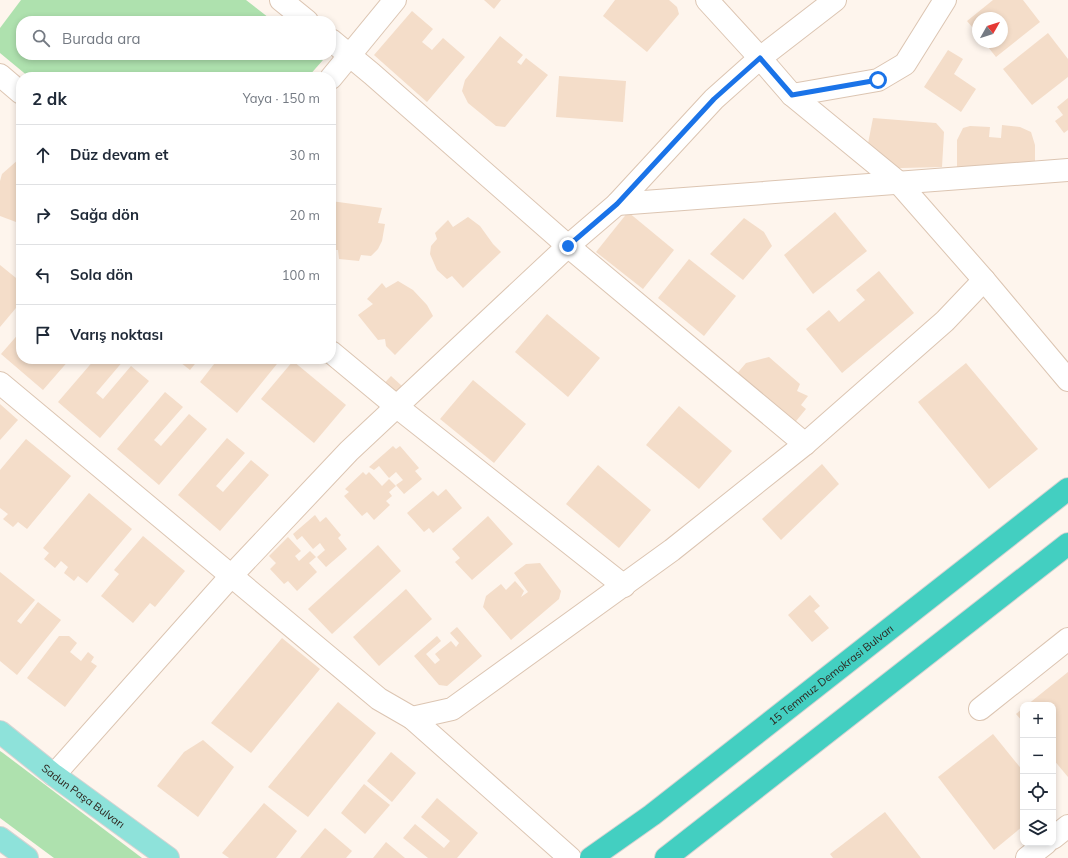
<!DOCTYPE html>
<html lang="tr">
<meta charset="utf-8">
<style>
:root{--surface:#fff;--page:#f6f6f7;--text:#1f2937;--muted:#747a83;--line:#e0e1e3}
body{margin:0;font-family:Mulish,sans-serif;background:var(--page);color:var(--text)}
.controls{position:absolute;right:12px;bottom:12px;display:grid;overflow:hidden;border-radius:8px;box-shadow:0 2px 6px #0003}
.controls button{width:36px;height:36px;display:grid;place-items:center;padding:0;border:0;border-bottom:1px solid var(--line);background:var(--surface);color:var(--text);font:20px sans-serif}
.compass{position:absolute;left:972px;top:12px;width:36px;height:36px;border-radius:50%;background:var(--surface);box-shadow:0 2px 6px #0003;rotate:51deg}
.stop{position:absolute;width:12px;height:12px;margin:-9px;border:3px solid #1a73e8;border-radius:50%;background:#fff}
.stop.end{background:#1a73e8;border-color:#fff;box-shadow:0 1px 4px #0008}
.list{margin:0;padding:0;list-style:none}
h2{display:flex;justify-content:space-between;align-items:center;height:52px;margin:0;padding:0 16px;font-size:17px}
h2 small{font-size:13px;font-weight:400;color:var(--muted)}
.list li{display:grid;grid-template-columns:26px 1fr auto;gap:12px;align-items:center;box-sizing:border-box;height:60px;padding:0 16px;border-top:1px solid var(--line)}
.list b{display:block;font-size:15px;white-space:nowrap}
.list em{font-size:13px;font-style:normal;color:var(--muted)}
.icon{flex:none;width:22px;height:22px;fill:none;stroke:currentColor;stroke-width:2;stroke-linecap:round;stroke-linejoin:round}
.map{position:relative;flex:none;width:1068px;height:858px;overflow:hidden}
.search{position:absolute;background:var(--surface);box-shadow:0 2px 6px #0003;left:16px;top:16px;width:320px;height:44px;display:flex;align-items:center;gap:10px;box-sizing:border-box;padding:0 14px;border-radius:16px;color:var(--muted);font-size:15px}
.panel{position:absolute;background:var(--surface);box-shadow:0 2px 6px #0003;left:16px;top:72px;width:320px;height:292px;border-radius:16px}
.map>svg:first-child{display:block}
.green{fill:#aee1ae}
.building{fill:#f4ddc9}
.lines{fill:none;stroke-linecap:round;stroke-linejoin:round}
.minor-casing{stroke:#dcc5b2;stroke-width:24}
.major-casing{stroke:#d5d3d2;stroke-width:24}
.highway-casing{stroke:#d5d3d2;stroke-width:24}
.minor{stroke:#fff;stroke-width:22}
.major{stroke:#8ee2da;stroke-width:22}
.highway{stroke:#43cfc1;stroke-width:22}
.route{stroke:#1a73e8;stroke-width:5}
.labels{text-anchor:middle;stroke-width:4;stroke-linejoin:round;paint-order:stroke}
.street-label{font-size:11px;fill:#2d241d;stroke:#fef5ed}
</style>
<div class="map">
<svg width="1068" height="858" viewBox="0 0 1068 858">
<rect width="100%" height="100%" fill="#fef5ed"/>
<g class="green">
<polygon points="21,0 246,0 273,21 21,21 21,55 317,55 323,60 308,77 29,77 0,53 0,28"/>
<polygon points="0,751 3,753 142,858 54,858 0,818"/>
</g>
<g class="building">
<polygon points="484,0 501,0 494,9"/>
<polygon points="615,0 669,0 677,7 679,14 647,52 603,16"/>
<polygon points="993,0 1023,0 1040,22 996,57 984,42 1002,42 1002,18 978,18 978,34 967,21"/>
<polygon points="412,11 433,29 422,42 432,50 443,38 465,57 427,102 374,55"/>
<polygon points="1048,33 1068,59 1068,77 1032,105 1003,69"/>
<polygon points="500,36 523,55 517,62 521,65 526,58 548,75 505,127 496,126 468,103 462,91 465,80"/>
<polygon points="948,50 963,59 954,74 976,89 961,112 924,87"/>
<polygon points="559,76 626,81 623,122 556,117"/>
<polygon points="1068,98 1068,130 1064,133 1055,121 1063,115 1057,107"/>
<polygon points="873,118 936,123 944,132 942,167 863,169"/>
<polygon points="1002,125 1020,127 1031,132 1035,145 1035,167 957,167 957,140 963,128 970,126 990,127 989,137 1001,138"/>
<polygon points="19,159 21,160 21,206 16,222 0,216 0,181 2,174"/>
<polygon points="331,201 382,208 378,223 385,224 382,241 378,249 371,256 361,255 359,261 339,259 338,250 331,250"/>
<polygon points="628,212 674,250 643,289 596,252"/>
<polygon points="835,212 867,251 813,294 784,255"/>
<polygon points="468,217 480,226 493,244 501,252 463,288 452,276 447,279 437,270 430,254 431,246 437,239 435,233 448,220 453,227"/>
<polygon points="744,218 764,232 772,246 743,280 710,254"/>
<polygon points="689,259 736,296 704,336 658,298"/>
<polygon points="0,265 21,282 21,302 0,327"/>
<polygon points="879,271 914,313 842,373 806,329 829,310 839,322 865,300 856,290"/>
<polygon points="398,281 413,290 427,305 433,316 395,355 386,346 385,339 378,340 358,315 373,304 367,299 382,283 386,288"/>
<polygon points="547,314 600,358 568,397 515,352"/>
<polygon points="21,331 21,359 70,359 43,390 1,354"/>
<polygon points="769,357 800,384 797,391 808,396 801,405 806,409 792,426 734,377 746,363"/>
<polygon points="95,359 124,360 96,393 103,399 131,366 149,381 100,438 58,402"/>
<polygon points="176,359 199,359 190,370"/>
<polygon points="218,359 281,359 237,413 200,382"/>
<polygon points="293,361 346,405 314,443 261,399"/>
<polygon points="966,363 1038,449 989,489 918,402"/>
<polygon points="391,376 402,386 391,398 380,388"/>
<polygon points="473,380 526,424 494,463 440,419"/>
<polygon points="165,392 183,407 154,440 161,446 189,414 207,429 159,485 117,449"/>
<polygon points="0,404 18,420 0,440"/>
<polygon points="679,406 732,451 699,489 646,445"/>
<polygon points="227,438 245,453 216,486 223,492 251,460 269,475 220,531 178,495"/>
<polygon points="26,439 71,476 27,529 18,522 13,527 3,519 8,514 0,508 0,470"/>
<polygon points="393,446 396,449 400,446 419,468 415,471 422,479 404,494 396,485 403,480 396,472 389,478 379,466 374,470 369,467"/>
<polygon points="822,464 839,484 781,540 762,519"/>
<polygon points="598,465 651,510 619,548 566,504"/>
<polygon points="363,472 366,475 369,472 382,486 389,479 396,486 389,492 392,496 386,501 390,505 374,520 367,512 362,516 344,496 349,492 345,489"/>
<polygon points="446,489 462,508 433,533 429,528 424,532 407,513 433,491 438,496"/>
<polygon points="89,493 132,529 87,583 78,576 74,581 64,573 68,567 61,561 55,568 44,559 49,553 43,548"/>
<polygon points="315,515 320,522 326,517 341,535 338,538 347,549 326,567 317,557 325,550 320,543 313,549 302,536 297,540 293,534"/>
<polygon points="488,516 513,544 472,580 455,562 460,558 452,549"/>
<polygon points="143,536 185,571 155,607 150,603 133,623 101,596 119,574 114,570"/>
<polygon points="288,537 301,551 295,556 299,561 310,551 316,557 309,563 317,572 297,591 288,581 284,584 270,569 276,563 269,556"/>
<polygon points="378,545 401,571 332,634 308,609"/>
<polygon points="540,563 561,591 559,599 511,640 483,607 486,596 501,584 506,590 515,581 524,591 521,597 528,592 514,573 526,564"/>
<polygon points="0,572 35,600 17,621 21,624 38,602 61,620 17,675 0,661"/>
<polygon points="406,589 432,619 379,666 353,637"/>
<polygon points="810,595 820,606 814,611 829,628 812,642 788,615"/>
<polygon points="457,627 482,656 447,686 439,685 414,656 437,636 441,641 426,654 435,664 440,660 435,654 451,641 456,647 459,643 450,633"/>
<polygon points="59,636 69,636 77,643 70,652 81,661 88,652 94,657 91,662 97,666 65,707 27,678"/>
<polygon points="282,638 320,669 251,753 211,723"/>
<polygon points="1068,672 1068,777 1053,759 1053,705 1027,705"/>
<polygon points="338,702 376,733 308,817 268,787"/>
<polygon points="1023,708 1023,722 1016,714"/>
<polygon points="993,734 1023,771 1023,826 994,850 938,777"/>
<polygon points="203,740 234,767 198,817 157,786 184,752"/>
<polygon points="391,752 416,773 392,802 367,781"/>
<polygon points="364,784 390,805 365,834 341,813"/>
<polygon points="437,798 478,833 457,858 428,858 403,838 415,824 444,848 450,841 421,817"/>
<polygon points="264,803 297,831 276,858 229,858 222,853"/>
<polygon points="885,812 921,858 833,858 830,854"/>
<polygon points="325,828 352,851 346,858 300,858"/>
<polygon points="386,842 405,858 373,858"/>
</g>
<g class="lines">
<g class="minor-casing">
<g id="minor">
<polyline points="281,0 307,21"/>
<polyline points="707,0 760,58 792,95 898,182 984,280 1068,380"/>
<polyline points="331,40 372,74 568,246 805,444"/>
<polyline points="0,75 21,93"/>
<polyline points="331,78 395,0"/>
<polyline points="792,95 878,80 905,64 945,0"/>
<polyline points="617,204 1068,170"/>
<polyline points="331,352 396,406 624,586"/>
<polyline points="0,383 379,699 412,718 570,858"/>
<polyline points="980,709 1068,639"/>
<polyline points="412,718 452,709 672,550 805,444 945,321 984,280"/>
<polyline points="54,775 231,576 349,451 568,246 617,204 714,99 760,58 835,0"/>
<polyline points="1053,838 1068,826"/>
<polyline points="1027,858 1046,843"/>
</g>
</g>
<g class="major-casing">
<g id="major">
<path id="s1" d="M0,732l54,43 114,83"/>
<polyline points="0,838 27,858"/>
</g>
</g>
<g class="highway-casing">
<g id="highway">
<path id="s2" d="M591,858l61,-43 416,-326"/>
<polyline points="666,858 1068,544"/>
</g>
</g>
<use href="#minor" class="minor"/>
<use href="#major" class="major"/>
<use href="#highway" class="highway"/>
</g>
<g class="lines">
<polyline class="route" points="568,246 617,204 714,99 760,58 792,95 878,80"/>
</g>
<g class="labels">
<g class="street-label">
<text dy="4" stroke="none"><textPath href="#s2" startOffset="302">15 Temmuz Demokrasi Bulvarı</textPath></text>
<text dy="4" stroke="none"><textPath href="#s1" startOffset="105">Sadun Paşa Bulvarı</textPath></text>
</g>
</g>
</svg>
<div class="controls">
<button>+</button>
<button>−</button>
<button><svg class="icon" aria-label="locate" viewBox="0 0 24 24"><circle cx="12" cy="12" r="6"/><path d="M12 2v4M12 18v4M2 12h4M18 12h4"/></svg></button>
<button><svg class="icon" aria-label="layers" viewBox="0 0 24 24"><path d="M12 4l9 5-9 5-9-5zM3 14l9 5 9-5"/></svg></button>
</div>
<svg class="compass" viewBox="-18 -18 36 36"><path d="M0-13l5 13h-10z" fill="#e53935"/><path d="M0 13l5-13h-10z" fill="#747a83"/></svg>
<div class="stop" style="left:878px;top:80px"></div>
<div class="stop end" style="left:568px;top:246px"></div>
<div class="search"><svg class="icon" aria-label="search" viewBox="0 0 24 24"><circle cx="10" cy="10" r="6"/><path d="M15 15l6 6"/></svg>Burada ara</div>
<section class="panel">
<h2>2 dk<small>Yaya · 150 m</small></h2>
<ul class="list">
<li><svg class="icon" aria-label="ahead" viewBox="0 0 24 24"><path d="M12 20V5M6 11l6-6 6 6"/></svg><div><b>Düz devam et</b></div><em>30 m</em></li>
<li><svg class="icon" aria-label="right" viewBox="0 0 24 24"><path d="M7 20v-9h11M14 6l5 5-5 5"/></svg><div><b>Sağa dön</b></div><em>20 m</em></li>
<li><svg class="icon" aria-label="left" viewBox="0 0 24 24"><path d="M17 20v-9H6M10 6l-5 5 5 5"/></svg><div><b>Sola dön</b></div><em>100 m</em></li>
<li><svg class="icon" aria-label="arrive" viewBox="0 0 24 24"><path d="M6 21V4h12l-3 4 3 4H6"/></svg><div><b>Varış noktası</b></div></li>
</ul>
</section>
</div>
